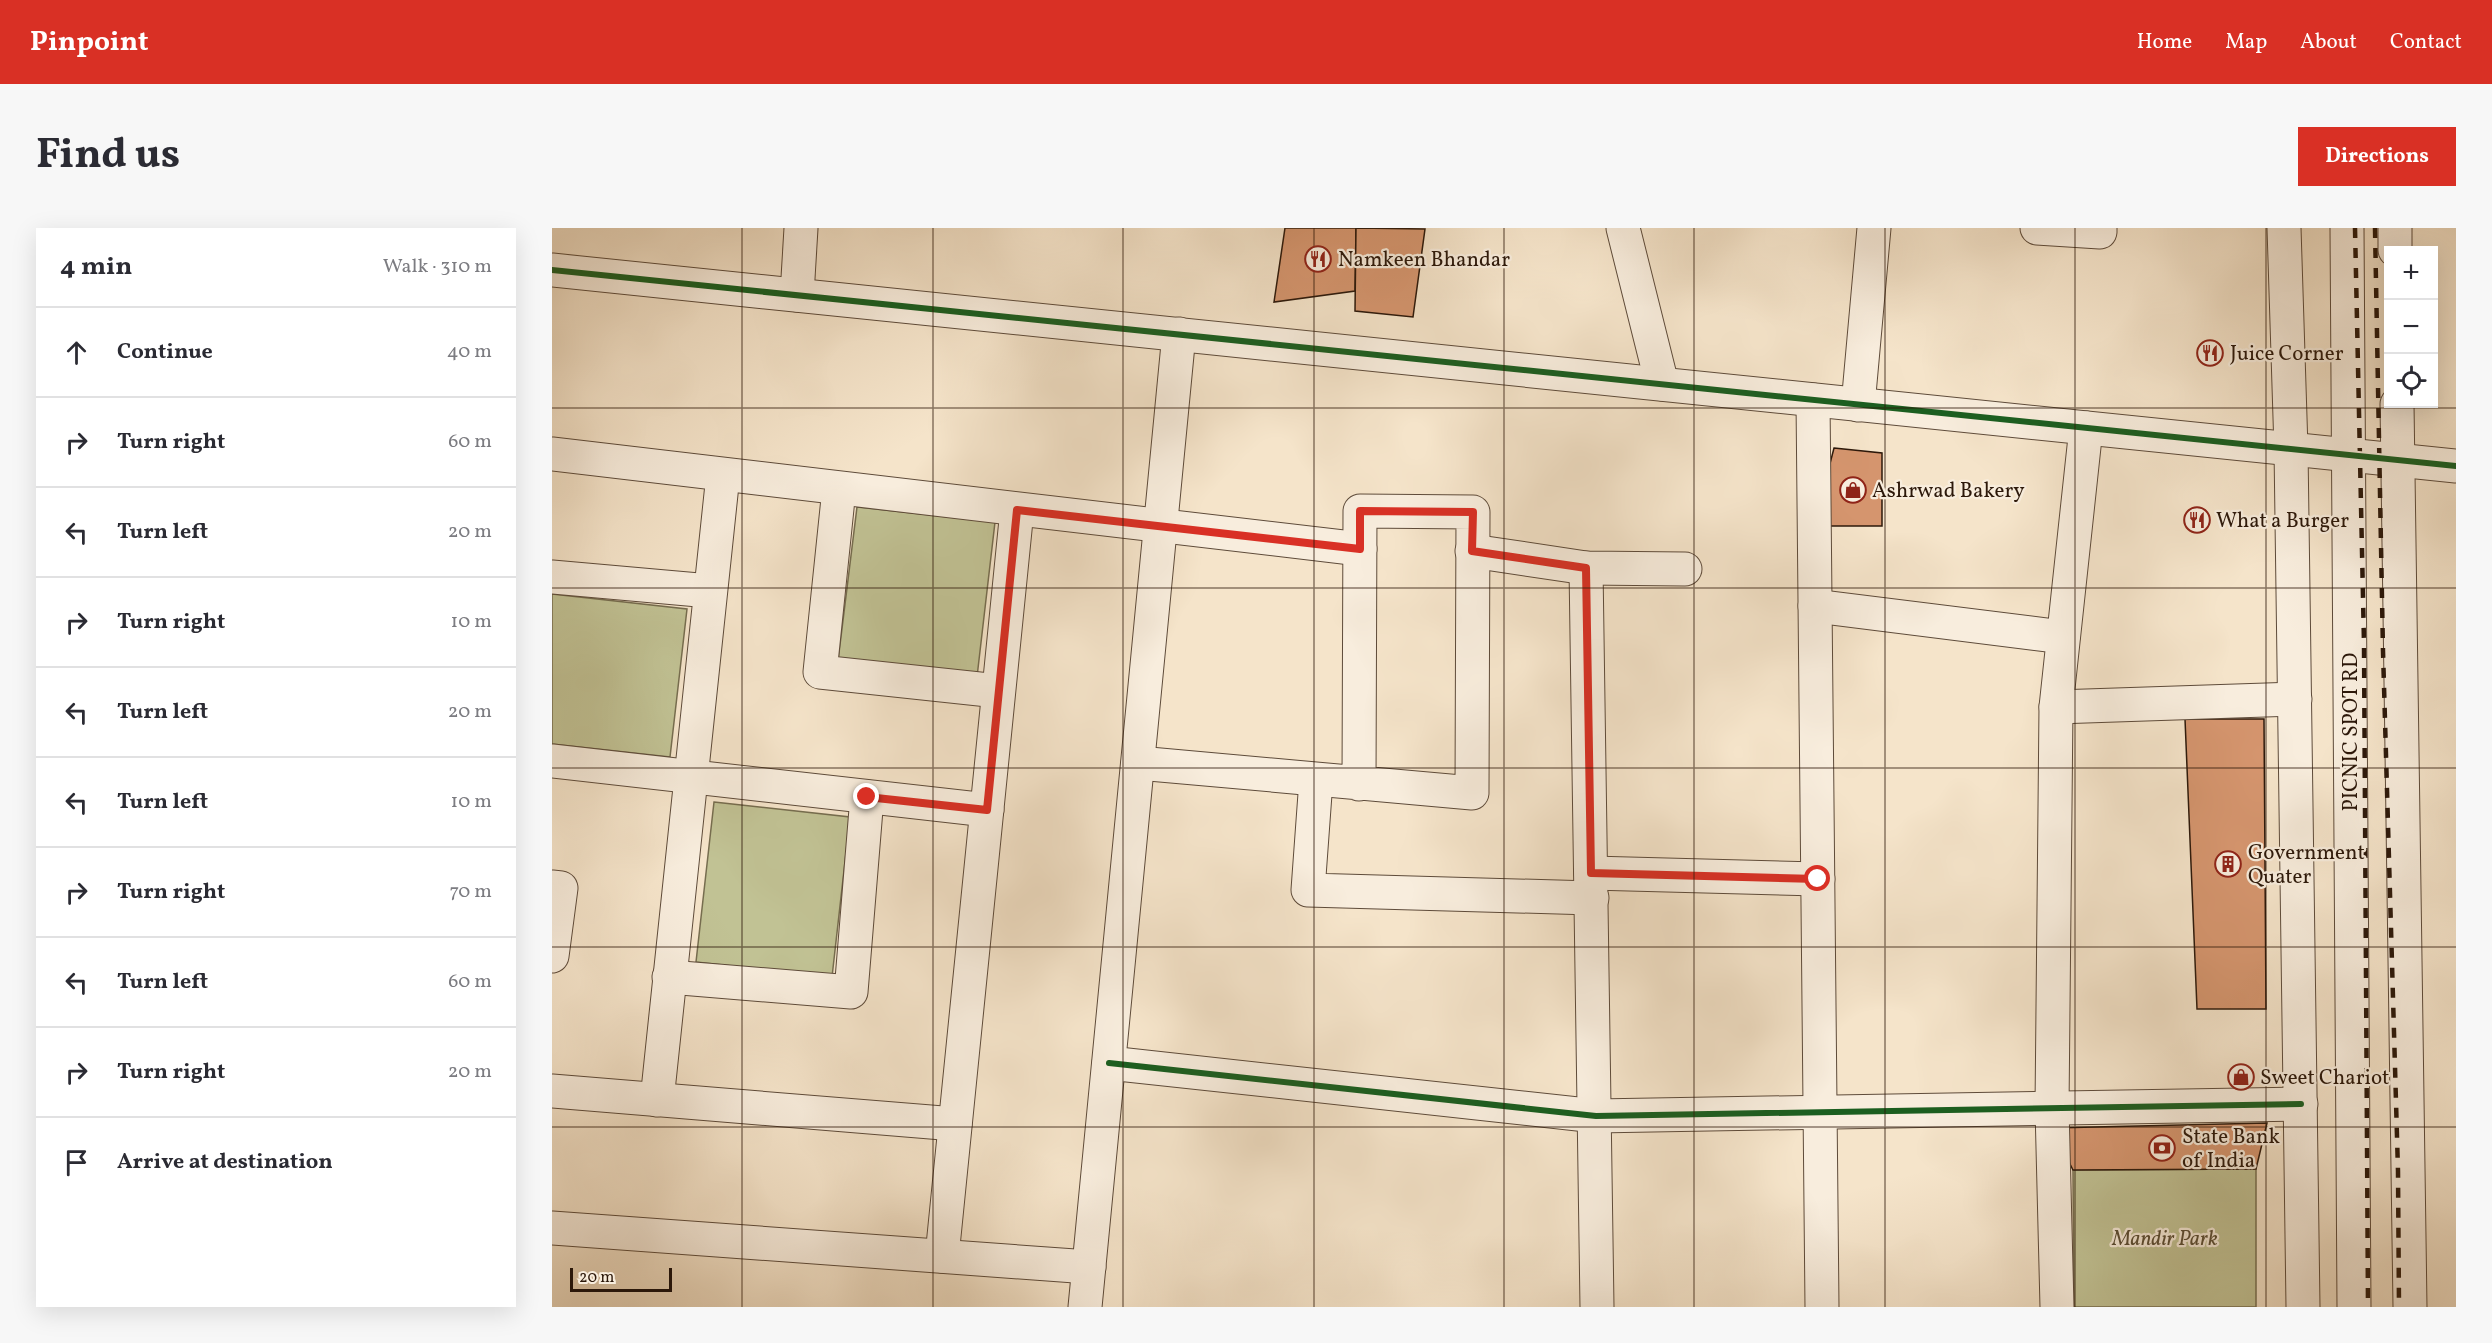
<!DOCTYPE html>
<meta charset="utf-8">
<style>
:root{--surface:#fff;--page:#f7f7f7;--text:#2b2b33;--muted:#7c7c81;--line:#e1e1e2;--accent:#d93025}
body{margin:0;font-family:Vollkorn,serif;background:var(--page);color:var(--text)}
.controls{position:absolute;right:18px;top:18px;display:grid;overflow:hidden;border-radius:0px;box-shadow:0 6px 24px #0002}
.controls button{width:54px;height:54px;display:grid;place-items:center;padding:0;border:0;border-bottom:2px solid var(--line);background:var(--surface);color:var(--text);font:30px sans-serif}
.scale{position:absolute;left:18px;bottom:15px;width:102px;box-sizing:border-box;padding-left:6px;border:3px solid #2c180a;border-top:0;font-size:16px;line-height:21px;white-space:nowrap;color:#2c180a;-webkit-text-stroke:4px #f8eddd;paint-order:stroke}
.stop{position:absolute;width:18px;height:18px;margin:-14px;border:4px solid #d93025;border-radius:50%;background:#fff}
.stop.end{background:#d93025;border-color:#fff;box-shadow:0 2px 6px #0008}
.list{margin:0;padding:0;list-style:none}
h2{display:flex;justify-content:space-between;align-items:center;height:78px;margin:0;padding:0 24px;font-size:26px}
h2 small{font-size:20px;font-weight:400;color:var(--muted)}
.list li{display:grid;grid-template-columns:39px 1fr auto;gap:18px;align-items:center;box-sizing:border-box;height:90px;padding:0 24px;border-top:2px solid var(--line)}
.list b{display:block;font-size:22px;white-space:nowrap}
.list em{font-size:20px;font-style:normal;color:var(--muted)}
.icon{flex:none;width:33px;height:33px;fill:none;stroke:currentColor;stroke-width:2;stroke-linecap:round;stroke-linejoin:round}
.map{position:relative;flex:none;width:1904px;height:1079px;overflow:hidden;border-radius:0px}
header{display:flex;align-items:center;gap:36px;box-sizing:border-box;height:84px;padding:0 30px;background:var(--accent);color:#fff}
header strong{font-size:28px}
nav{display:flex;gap:33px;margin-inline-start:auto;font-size:21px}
.intro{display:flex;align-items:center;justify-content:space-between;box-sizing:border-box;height:144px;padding:0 36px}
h1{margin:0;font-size:42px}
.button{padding:15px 27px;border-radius:0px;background:var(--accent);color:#fff;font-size:21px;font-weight:700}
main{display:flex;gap:36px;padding:0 36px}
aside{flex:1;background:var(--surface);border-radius:0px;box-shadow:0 6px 24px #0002}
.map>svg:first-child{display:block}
.green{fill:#c1c294;stroke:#766d4f;stroke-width:1.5}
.building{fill:#d5956e;stroke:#2c180a;stroke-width:1.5}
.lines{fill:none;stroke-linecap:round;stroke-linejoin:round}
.minor-casing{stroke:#5e4b3a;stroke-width:35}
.minor{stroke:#f8eddd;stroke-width:33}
.rail{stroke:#2c180a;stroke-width:4.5;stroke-dasharray:10 10;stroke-linecap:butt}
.cycleway-casing{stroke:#f8eddd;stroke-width:10}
.cycleway{stroke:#1b5e20;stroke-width:6}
.route{stroke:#d93025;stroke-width:8}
.grid{fill:none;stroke:#2c180a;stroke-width:1.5;stroke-opacity:0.55}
.labels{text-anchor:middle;stroke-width:4.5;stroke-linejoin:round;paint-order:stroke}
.poi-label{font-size:21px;fill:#2c180a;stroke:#f8eddd;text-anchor:start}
.street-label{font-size:21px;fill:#2c180a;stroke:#f8eddd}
.park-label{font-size:21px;font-style:italic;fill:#594b33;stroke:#f8eddd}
</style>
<header>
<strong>Pinpoint</strong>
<nav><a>Home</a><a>Map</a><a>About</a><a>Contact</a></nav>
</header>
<div class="intro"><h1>Find us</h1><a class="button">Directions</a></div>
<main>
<aside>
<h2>4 min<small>Walk · 310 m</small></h2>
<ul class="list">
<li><svg class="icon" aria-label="ahead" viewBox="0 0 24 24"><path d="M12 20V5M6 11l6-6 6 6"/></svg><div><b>Continue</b></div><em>40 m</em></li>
<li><svg class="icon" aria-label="right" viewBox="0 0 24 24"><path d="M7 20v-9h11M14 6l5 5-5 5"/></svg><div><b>Turn right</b></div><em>60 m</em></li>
<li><svg class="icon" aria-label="left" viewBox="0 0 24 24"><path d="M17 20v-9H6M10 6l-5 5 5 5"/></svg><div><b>Turn left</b></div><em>20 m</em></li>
<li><svg class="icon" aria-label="right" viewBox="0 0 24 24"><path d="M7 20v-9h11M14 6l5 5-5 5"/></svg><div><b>Turn right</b></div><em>10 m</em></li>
<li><svg class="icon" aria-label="left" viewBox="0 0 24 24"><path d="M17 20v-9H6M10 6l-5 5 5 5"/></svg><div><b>Turn left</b></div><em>20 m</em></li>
<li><svg class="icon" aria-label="left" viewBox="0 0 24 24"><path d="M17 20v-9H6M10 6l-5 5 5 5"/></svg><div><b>Turn left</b></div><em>10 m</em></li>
<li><svg class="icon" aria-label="right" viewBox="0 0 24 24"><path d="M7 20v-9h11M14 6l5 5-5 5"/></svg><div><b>Turn right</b></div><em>70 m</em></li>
<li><svg class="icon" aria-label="left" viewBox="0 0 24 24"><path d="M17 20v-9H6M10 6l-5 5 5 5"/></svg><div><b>Turn left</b></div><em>60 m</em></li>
<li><svg class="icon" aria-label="right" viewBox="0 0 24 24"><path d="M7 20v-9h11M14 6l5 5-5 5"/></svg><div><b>Turn right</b></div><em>20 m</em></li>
<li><svg class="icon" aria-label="arrive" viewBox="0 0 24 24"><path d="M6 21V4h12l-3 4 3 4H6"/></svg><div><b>Arrive at destination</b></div></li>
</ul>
</aside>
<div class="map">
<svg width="1904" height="1079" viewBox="0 0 1904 1079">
<rect width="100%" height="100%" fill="#f5e4ca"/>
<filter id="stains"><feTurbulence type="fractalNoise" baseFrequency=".00333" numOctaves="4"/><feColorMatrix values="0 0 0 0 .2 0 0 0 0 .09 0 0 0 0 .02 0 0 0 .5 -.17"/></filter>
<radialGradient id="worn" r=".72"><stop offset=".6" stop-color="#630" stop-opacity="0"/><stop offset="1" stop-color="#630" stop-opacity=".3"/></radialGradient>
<g class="green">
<polygon points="305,279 443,294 425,449 286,433"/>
<polygon points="0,366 135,381 118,529 0,516"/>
<polygon points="162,574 298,589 280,749 144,734"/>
<polygon points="1704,941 1704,1079 1522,1079 1521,942"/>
</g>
<g class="building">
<polygon points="733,0 804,0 803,63 722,74"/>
<polygon points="804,0 873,1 861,89 803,83"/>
<polygon points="1282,220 1330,225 1330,298 1262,298"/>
<polygon points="1633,491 1712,491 1714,781 1645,781"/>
<polygon points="1715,895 1704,941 1521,942 1500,900"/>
</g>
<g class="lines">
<g class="minor-casing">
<g id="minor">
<polyline points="1071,0 1110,156"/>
<polyline points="1485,0 1548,4 1548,0"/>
<polyline points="1732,0 1739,221 1751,1079"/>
<polyline points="1795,0 1802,1079"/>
<polyline points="1843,0 1843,22"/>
<polyline points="0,42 1904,238"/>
<polyline points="245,67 249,0"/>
<polyline points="1261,172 1270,1079"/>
<polyline points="1845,176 1858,1079"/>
<polyline points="1306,177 1322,0"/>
<polyline points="0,226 808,321"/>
<polyline points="287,261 268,444 446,463"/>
<polyline points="920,323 1034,340 1133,341"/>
<polyline points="1034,340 1045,1079"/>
<polyline points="0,349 158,363"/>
<polyline points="1263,378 1511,409"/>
<polyline points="1504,479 1743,471"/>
<polyline points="0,533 435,582"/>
<polyline points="586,535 920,565 921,284 808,283 807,556"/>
<polyline points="764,552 756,662 1040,670"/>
<polyline points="1039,645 1266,651"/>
<polyline points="0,659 9,660 0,728"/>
<polyline points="117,749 299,764 315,569"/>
<polyline points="557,835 1044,888 1749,876"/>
<polyline points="0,863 403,896"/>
<polyline points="105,872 171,247"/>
<polyline points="0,1000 537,1039"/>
<polyline points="390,1028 465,282"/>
<polyline points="533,1079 627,106"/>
<polyline points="1505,1079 1500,880 1504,479 1534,200"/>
</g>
</g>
<use href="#minor" class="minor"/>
<g class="rail">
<polyline points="1803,0 1812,415 1816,1079"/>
<polyline points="1823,0 1831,423 1846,943 1847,1079"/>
</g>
<g class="cycleway-casing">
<g id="cycleway">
<polyline points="0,42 1904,238"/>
<polyline points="557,835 1044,888 1749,876"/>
</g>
</g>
<use href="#cycleway" class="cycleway"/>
</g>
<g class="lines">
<polyline class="route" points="315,569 435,582 465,282 808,321 808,283 921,284 920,323 1034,340 1039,645 1266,651"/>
</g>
<path class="grid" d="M190,0v1079M381,0v1079M571,0v1079M762,0v1079M952,0v1079M1142,0v1079M1333,0v1079M1523,0v1079M1714,0v1079M0,180h1904M0,360h1904M0,540h1904M0,719h1904M0,899h1904"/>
<defs>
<g id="restaurant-ring" transform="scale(1.35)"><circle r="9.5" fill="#f8eddd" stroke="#8f2418" stroke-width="1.5"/><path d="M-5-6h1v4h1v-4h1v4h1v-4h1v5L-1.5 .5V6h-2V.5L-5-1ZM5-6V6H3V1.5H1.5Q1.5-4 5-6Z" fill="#8f2418"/></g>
<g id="shop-ring" transform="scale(1.35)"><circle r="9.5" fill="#f8eddd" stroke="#8f2418" stroke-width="1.5"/><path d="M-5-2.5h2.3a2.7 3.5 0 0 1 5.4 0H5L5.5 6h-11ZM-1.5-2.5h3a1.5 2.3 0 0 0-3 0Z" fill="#8f2418"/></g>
<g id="building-ring" transform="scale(1.35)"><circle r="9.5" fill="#f8eddd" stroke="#8f2418" stroke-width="1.5"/><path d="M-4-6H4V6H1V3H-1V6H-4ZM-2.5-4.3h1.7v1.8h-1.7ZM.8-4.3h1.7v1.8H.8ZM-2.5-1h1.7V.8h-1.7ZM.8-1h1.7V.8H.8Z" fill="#8f2418"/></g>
<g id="bank-ring" transform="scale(1.35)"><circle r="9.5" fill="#f8eddd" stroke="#8f2418" stroke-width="1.5"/><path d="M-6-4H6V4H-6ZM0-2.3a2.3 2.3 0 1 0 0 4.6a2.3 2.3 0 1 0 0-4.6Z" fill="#8f2418"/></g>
</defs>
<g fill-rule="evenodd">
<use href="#restaurant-ring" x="766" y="31"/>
<use href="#restaurant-ring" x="1658" y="125"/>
<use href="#shop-ring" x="1301" y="262"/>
<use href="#restaurant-ring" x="1645" y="292"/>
<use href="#building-ring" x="1676" y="636"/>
<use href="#shop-ring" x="1689" y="849"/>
<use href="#bank-ring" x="1610" y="920"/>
</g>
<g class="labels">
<g class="poi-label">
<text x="786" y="38">Namkeen Bhandar</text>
<text x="1678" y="132">Juice Corner</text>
<text x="1320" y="269">Ashrwad Bakery</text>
<text x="1664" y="299">What a Burger</text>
<text x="1696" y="631">Government<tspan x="1696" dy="24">Quater</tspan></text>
<text x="1708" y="856">Sweet Chariot</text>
<text x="1630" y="915">State Bank<tspan x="1630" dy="24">of India</tspan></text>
</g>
<g class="street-label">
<text transform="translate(1798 504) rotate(-90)" y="7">PICNIC SPOT RD</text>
</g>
<g class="park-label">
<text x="1613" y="1017">Mandir Park</text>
</g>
</g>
<rect width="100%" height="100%" filter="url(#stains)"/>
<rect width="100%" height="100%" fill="url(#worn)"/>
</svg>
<div class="controls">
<button>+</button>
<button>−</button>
<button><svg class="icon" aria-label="locate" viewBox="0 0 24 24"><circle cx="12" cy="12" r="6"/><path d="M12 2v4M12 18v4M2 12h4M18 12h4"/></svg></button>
</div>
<div class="scale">20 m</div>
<div class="stop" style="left:1266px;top:651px"></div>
<div class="stop end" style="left:315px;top:569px"></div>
</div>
</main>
